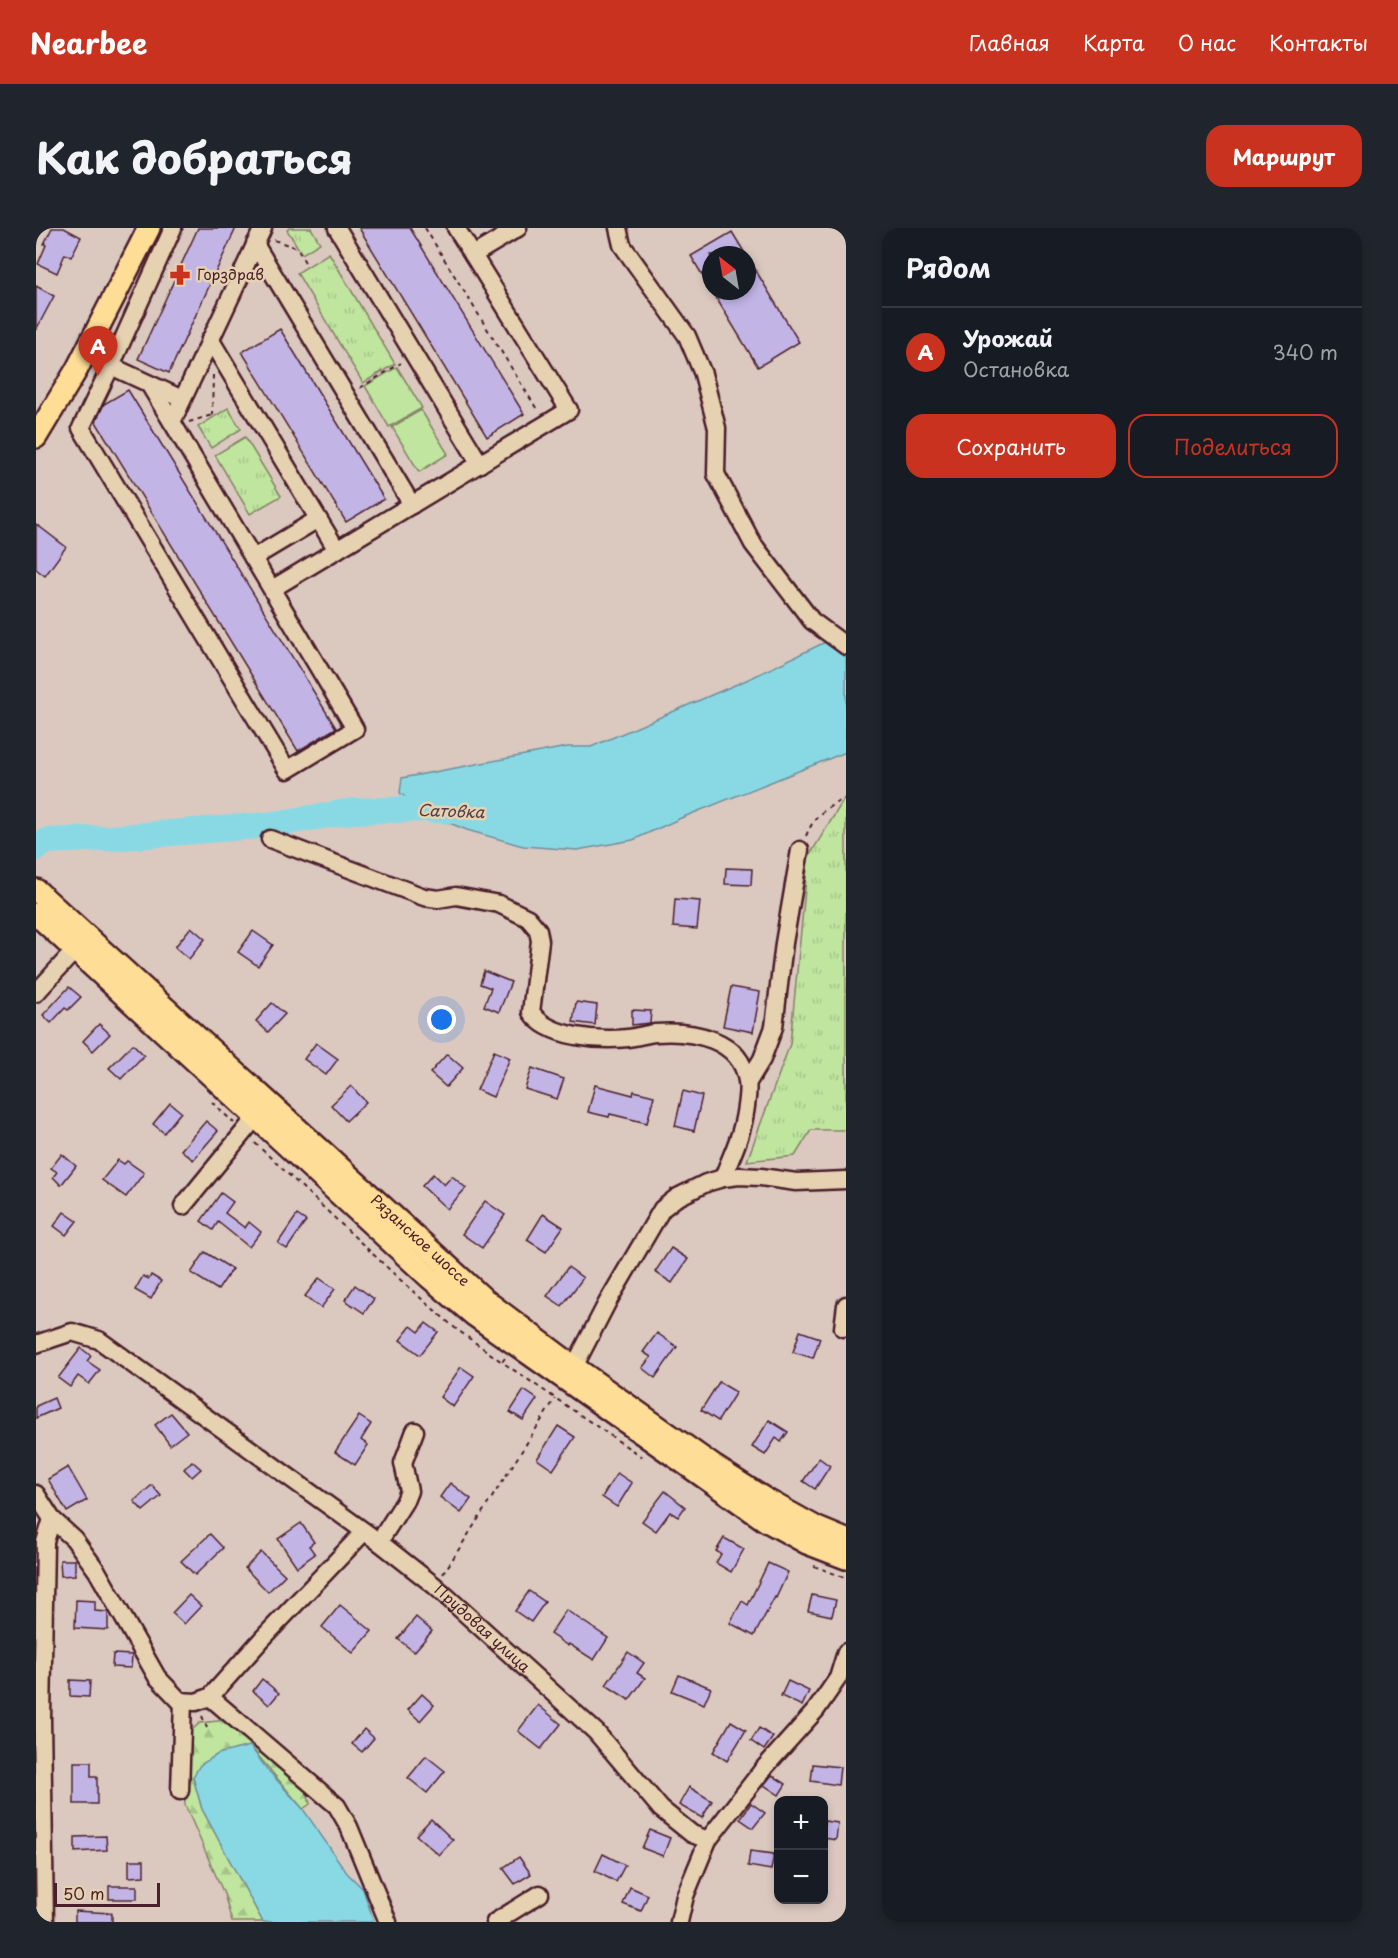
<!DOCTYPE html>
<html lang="ru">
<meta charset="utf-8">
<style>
:root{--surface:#171b24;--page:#20242c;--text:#f1f3f6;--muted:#9ea1a6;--line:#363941;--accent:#c8321e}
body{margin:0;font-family:"Playpen Sans",sans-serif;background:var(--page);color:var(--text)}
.controls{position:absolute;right:18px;bottom:18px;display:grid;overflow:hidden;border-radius:12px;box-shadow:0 3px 9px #0003}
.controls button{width:54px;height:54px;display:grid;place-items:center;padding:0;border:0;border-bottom:2px solid var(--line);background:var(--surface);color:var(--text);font:30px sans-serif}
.compass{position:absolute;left:666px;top:18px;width:54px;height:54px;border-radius:50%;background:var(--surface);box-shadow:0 3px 9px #0003;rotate:329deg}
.scale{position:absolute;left:18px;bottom:15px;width:106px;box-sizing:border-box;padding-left:6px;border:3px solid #4a1f2b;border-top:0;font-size:16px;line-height:21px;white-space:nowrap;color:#4a1f2b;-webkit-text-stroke:4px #e6d1b0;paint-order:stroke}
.you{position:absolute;left:406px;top:792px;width:21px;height:21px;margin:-15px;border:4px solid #fff;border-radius:50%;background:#1a73e8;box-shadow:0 0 0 9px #1a73e833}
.badge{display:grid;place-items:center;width:39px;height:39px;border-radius:50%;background:var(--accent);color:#fff;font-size:20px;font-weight:700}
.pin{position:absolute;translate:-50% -50px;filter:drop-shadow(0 2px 3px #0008)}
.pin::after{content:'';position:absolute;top:32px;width:21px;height:18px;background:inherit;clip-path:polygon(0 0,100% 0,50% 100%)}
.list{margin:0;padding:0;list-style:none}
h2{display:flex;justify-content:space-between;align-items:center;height:78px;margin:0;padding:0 24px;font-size:26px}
h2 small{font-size:20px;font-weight:400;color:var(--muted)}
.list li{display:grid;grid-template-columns:39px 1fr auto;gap:18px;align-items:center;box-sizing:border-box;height:90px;padding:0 24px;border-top:2px solid var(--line)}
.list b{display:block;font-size:22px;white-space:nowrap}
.list p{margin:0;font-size:20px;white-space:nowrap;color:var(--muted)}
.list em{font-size:20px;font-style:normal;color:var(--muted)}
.actions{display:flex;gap:12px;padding:18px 24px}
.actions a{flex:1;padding:14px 0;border:2px solid var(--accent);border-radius:18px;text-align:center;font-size:21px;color:var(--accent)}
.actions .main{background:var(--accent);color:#fff}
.map{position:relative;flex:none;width:810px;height:1694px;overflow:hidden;border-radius:18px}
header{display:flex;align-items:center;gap:36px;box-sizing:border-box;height:84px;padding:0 30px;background:var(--accent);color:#fff}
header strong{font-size:28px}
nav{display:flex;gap:33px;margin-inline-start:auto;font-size:21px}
.intro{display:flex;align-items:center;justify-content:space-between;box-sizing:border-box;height:144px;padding:0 36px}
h1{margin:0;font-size:42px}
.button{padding:15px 27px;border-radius:18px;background:var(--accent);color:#fff;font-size:21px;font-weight:700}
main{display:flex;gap:36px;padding:0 36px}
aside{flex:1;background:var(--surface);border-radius:18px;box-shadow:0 3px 9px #0003}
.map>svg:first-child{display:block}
.grass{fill:url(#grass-tufts);stroke:#848265;stroke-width:1.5}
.forest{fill:url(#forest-firs);stroke:#848265;stroke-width:1.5}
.garden{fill:#bfe59f;stroke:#848265;stroke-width:1.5}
.water{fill:#89d9e5;stroke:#708f9b;stroke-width:1.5}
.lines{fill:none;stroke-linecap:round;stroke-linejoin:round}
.river{stroke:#89d9e5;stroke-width:26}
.building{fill:#c2b5e6;stroke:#4a1f2b;stroke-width:1.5}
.minor-casing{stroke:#4a1f2b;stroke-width:21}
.major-casing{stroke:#4a1f2b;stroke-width:26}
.path{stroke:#4a1f2b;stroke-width:2;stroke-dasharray:4.5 4.5;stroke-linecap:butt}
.minor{stroke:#e6d1b0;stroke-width:16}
.major{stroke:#fedd96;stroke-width:21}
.labels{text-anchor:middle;stroke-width:5;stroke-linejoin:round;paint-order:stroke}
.poi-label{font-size:15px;fill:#4a1f2b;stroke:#e6d1b0;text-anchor:start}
.street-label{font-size:15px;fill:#4a1f2b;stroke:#e6d1b0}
.water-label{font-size:16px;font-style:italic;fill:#533b47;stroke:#e6d1b0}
</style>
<header>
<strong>Nearbee</strong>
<nav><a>Главная</a><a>Карта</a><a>О нас</a><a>Контакты</a></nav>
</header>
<div class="intro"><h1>Как добраться</h1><a class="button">Маршрут</a></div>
<main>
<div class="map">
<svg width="810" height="1694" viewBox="0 0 810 1694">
<defs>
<pattern id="grass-tufts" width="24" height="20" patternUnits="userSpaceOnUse" patternTransform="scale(1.5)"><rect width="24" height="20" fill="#bfe59f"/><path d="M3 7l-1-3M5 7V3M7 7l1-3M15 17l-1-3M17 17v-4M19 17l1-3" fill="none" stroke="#a6c489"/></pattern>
<pattern id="forest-firs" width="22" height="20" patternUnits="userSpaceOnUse" patternTransform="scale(1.5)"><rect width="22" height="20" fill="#bfe59f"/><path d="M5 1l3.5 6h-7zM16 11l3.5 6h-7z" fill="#a6c489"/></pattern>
</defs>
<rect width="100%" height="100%" fill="#dbc9c0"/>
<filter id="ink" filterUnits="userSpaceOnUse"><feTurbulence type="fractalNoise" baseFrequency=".0167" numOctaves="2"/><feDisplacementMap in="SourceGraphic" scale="12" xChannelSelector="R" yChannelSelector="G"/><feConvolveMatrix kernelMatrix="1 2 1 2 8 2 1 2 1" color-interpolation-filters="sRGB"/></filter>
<g filter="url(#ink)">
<g class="grass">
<polygon points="254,0 275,0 284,15 266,26 251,2"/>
<polygon points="293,25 359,136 327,155 261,45"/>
<polygon points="192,180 205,201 175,220 162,199"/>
<polygon points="209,209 245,268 214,286 179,227"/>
<polygon points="810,568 810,902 775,902 759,928 711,933 754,816 772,630"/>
</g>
<polygon class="forest" points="191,1492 269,1556 274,1576 267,1581 214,1518 198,1522 157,1549 166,1581 227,1694 196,1694 188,1666 149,1577 147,1544 151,1506 164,1495"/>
<g class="garden">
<polygon points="361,139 386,180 353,199 329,158"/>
<polygon points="385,182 412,226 383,244 356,199"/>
</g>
<g class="water">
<polygon points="810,404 810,524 645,590 597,612 541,622 487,618 431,602 393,587 364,565 366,550 531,519 555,519 715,450"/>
<polygon points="214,1518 230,1540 267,1581 311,1645 327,1661 338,1694 227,1694 166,1581 157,1549 164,1537 182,1526"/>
</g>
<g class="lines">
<polyline class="river" points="0,620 11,613 75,610 232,597 317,583 385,581 419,583"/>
</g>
<g class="building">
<polygon points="16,0 28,0 45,9 35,29 29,26 21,45 2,36 10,17 8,16"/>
<polygon points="162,0 200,0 133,145 102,131"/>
<polygon points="323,0 374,0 488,186 451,209"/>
<polygon points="696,4 710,27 675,27 675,62 655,28"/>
<polygon points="711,28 763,114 722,139 676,63 711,63"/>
<polygon points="0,58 18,68 0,102"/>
<polygon points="244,101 348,271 310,294 206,124"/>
<polygon points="92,162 300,500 262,523 60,194 68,176"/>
<polygon points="0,296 30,319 9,348 0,341"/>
<polygon points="690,640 716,641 715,657 689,656"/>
<polygon points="639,671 664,673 661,701 637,699"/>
<polygon points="155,699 169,711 153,731 139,719"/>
<polygon points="217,703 237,717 222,738 202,724"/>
<polygon points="448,743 475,754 463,784 448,778 455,760 444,756"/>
<polygon points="33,759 45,769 32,782 29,780 15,795 7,787"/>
<polygon points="695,759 724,764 717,804 687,798"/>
<polygon points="540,774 561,777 559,797 537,794"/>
<polygon points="236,775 249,786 232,804 220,793"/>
<polygon points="596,782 615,783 614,795 596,797"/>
<polygon points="63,796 74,806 57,823 47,813"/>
<polygon points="280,815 302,831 290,847 268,831"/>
<polygon points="97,816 108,827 85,851 73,840"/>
<polygon points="458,823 474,830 457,869 441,862"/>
<polygon points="411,826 427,840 410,859 394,845"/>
<polygon points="496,840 528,851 521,871 489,861"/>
<polygon points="559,857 597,867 598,863 618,868 611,895 574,886 573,889 552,884"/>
<polygon points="315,858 330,874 310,893 295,877"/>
<polygon points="647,863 666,868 658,903 639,898"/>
<polygon points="134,875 145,884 128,905 117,896"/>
<polygon points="170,893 182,903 157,932 145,922"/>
<polygon points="26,926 40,938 25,957 17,949 21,944 15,940"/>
<polygon points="82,932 88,936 91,933 108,945 90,969 66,952"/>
<polygon points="397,946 408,957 416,948 430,960 411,981 386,958"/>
<polygon points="185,965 197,974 189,985 209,1000 213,994 225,1004 213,1019 182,994 177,1002 165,993"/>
<polygon points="449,973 469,987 446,1020 426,1006"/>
<polygon points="28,984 41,993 30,1007 18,998"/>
<polygon points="507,986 527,999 510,1024 491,1012"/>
<polygon points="261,987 270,993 251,1021 242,1015"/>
<polygon points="635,1020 652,1031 636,1055 619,1044"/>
<polygon points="169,1024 196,1041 182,1062 155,1045"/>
<polygon points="532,1039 547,1050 526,1078 511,1068"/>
<polygon points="115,1047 125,1053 115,1071 99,1062 107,1048 113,1051"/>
<polygon points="283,1050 299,1061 285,1080 269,1068"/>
<polygon points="319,1057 338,1071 328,1085 309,1072"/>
<polygon points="390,1095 402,1104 384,1127 364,1112 375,1098 383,1104"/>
<polygon points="764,1103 784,1110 777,1130 757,1124"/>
<polygon points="621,1105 641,1119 619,1150 606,1140 615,1129 607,1124"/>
<polygon points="45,1120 55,1128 51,1133 64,1142 53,1156 42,1148 34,1159 22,1150"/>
<polygon points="425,1139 438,1148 417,1179 404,1169"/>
<polygon points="683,1154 700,1164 682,1193 665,1182"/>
<polygon points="488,1162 501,1171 487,1192 474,1184"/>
<polygon points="18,1170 22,1180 0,1190 0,1178"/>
<polygon points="135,1185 151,1204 134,1217 119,1197"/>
<polygon points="323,1188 335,1196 325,1212 332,1217 319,1237 299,1224"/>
<polygon points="733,1192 752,1204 745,1214 740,1210 729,1227 716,1219"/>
<polygon points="522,1198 539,1209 517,1242 501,1231"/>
<polygon points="783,1230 794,1238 779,1261 767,1253"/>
<polygon points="156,1233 165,1241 156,1249 148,1241"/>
<polygon points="32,1239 51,1272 31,1284 12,1251"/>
<polygon points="581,1245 596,1255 581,1279 566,1269"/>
<polygon points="414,1255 435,1271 425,1285 404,1269"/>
<polygon points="116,1257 125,1268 107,1283 98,1273"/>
<polygon points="629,1263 649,1279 642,1289 634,1284 620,1303 606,1293"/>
<polygon points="265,1295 278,1314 273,1318 279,1326 261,1339 242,1311"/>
<polygon points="174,1306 187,1320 159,1347 145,1333"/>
<polygon points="688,1310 708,1321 695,1344 680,1335 685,1326 680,1323"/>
<polygon points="225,1324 249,1347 232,1364 209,1340"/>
<polygon points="24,1332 39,1332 39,1347 25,1348"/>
<polygon points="732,1335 752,1344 740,1370 739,1369 718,1408 694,1395 706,1373 712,1377"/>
<polygon points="493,1363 509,1374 495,1394 479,1383"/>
<polygon points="153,1367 165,1378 148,1396 136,1385"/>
<polygon points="776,1367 800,1372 796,1388 772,1383"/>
<polygon points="40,1372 59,1373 59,1383 72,1384 72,1402 39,1400"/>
<polygon points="304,1377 336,1403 317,1425 286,1399"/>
<polygon points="530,1382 572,1410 558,1432 533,1416 532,1418 514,1406"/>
<polygon points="380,1389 396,1403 378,1424 362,1411"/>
<polygon points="592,1424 608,1435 601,1445 609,1450 593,1472 570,1457"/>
<polygon points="77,1426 96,1427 95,1440 76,1439"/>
<polygon points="643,1447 675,1460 668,1476 636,1463"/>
<polygon points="226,1451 243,1465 233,1477 217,1463"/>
<polygon points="34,1452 54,1453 53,1469 34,1468"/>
<polygon points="752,1453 773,1463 766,1478 745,1468"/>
<polygon points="386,1466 398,1477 384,1493 372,1482"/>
<polygon points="502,1477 525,1496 505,1521 482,1503"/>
<polygon points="695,1493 710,1502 691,1533 677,1524"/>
<polygon points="723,1500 737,1509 728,1522 715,1513"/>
<polygon points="328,1501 338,1510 326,1524 316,1516"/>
<polygon points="390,1528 409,1543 391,1565 372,1550"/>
<polygon points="38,1534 55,1534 55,1549 61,1549 61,1576 38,1576"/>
<polygon points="777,1536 804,1539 802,1557 775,1553"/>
<polygon points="736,1547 750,1556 743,1567 728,1557"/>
<polygon points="653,1559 676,1573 666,1590 643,1577"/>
<polygon points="715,1575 729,1585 717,1600 704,1591"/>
<polygon points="395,1591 417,1612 403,1627 380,1607"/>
<polygon points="788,1593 802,1595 800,1612 788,1610"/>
<polygon points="614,1602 634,1610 627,1628 606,1620"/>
<polygon points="70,1608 71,1622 39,1624 39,1609"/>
<polygon points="714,1623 738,1626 735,1642 712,1638"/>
<polygon points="567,1626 589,1637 580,1654 559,1643"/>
<polygon points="483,1629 495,1646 479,1656 467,1640"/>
<polygon points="93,1632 108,1632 108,1648 93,1649"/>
<rect x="73" y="1658" width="28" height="13"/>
<polygon points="594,1659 612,1667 605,1683 587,1676"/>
<polygon points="39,1683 76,1685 76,1694 39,1694"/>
</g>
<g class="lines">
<g class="minor-casing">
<g id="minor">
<polyline points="137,0 75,138 146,171"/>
<polyline points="301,0 444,236"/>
<polyline points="420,0 437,27 482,0"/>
<polyline points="582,0 586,17 651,108 667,146 681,200 680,246 717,316 776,393 810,418"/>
<polyline points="219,16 376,277"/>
<polyline points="174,111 301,322"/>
<polyline points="75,138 45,200 251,542 319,501 136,194 227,0"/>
<polyline points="113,156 136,194"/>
<polyline points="217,330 282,291"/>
<polyline points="236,361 533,182 437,27"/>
<path d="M234,611l154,58 14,2 18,-3 43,8 29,14 10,12 2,11 -9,71c17,26 69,29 97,26 9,-1 18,-4 27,-5 36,-3 86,5 92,48 2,10 -2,35 -5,46 -4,17 -13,34 -19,51"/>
<polyline points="0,765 40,721"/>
<polyline points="712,854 726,831 738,799 748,715 764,622"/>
<polyline points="147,978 220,889"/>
<polyline points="807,1100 810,1077"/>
<path id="s1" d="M0,1116l36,-12 27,8 280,202 56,44 161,146 65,77 31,25 16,6"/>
<polyline points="538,1139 571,1075 626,981 640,970 670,955 687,950 703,948 725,949 760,954 810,952"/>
<polyline points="0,1266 16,1291 38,1311 61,1343 121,1449 144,1473 160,1474 174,1469 226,1411 327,1305"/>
<polyline points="343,1314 369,1273 373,1263 367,1235 379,1203"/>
<polyline points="174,1469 301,1578 313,1599 352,1694"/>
<polyline points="144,1563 147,1473"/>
<polyline points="9,1694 6,1491 9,1314 16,1291"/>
<polyline points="459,1694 504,1666"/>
<polyline points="643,1694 649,1668 672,1612 728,1540 780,1482 802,1450 810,1424"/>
</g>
</g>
<g class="major-casing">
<g id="major">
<polyline points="0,209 41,141 113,0"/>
<path id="s2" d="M0,662l450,411 88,66 141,100 50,32 52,29 29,12"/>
<polyline points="0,686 393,1049 438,1087 729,1292 771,1315 810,1330"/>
</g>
</g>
<g class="path">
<polyline points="389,0 502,183"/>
<polyline points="238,12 261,20 271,38"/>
<polyline points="177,147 176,187 178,189"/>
<polyline points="324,160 365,135"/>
<polyline points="153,194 176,187"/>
<path d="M770,608c9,-22 20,-28 40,-38"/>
<polyline points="176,874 198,895"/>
<polyline points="219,915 372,1059 419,1100 466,1134"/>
<polyline points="469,1130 466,1134 606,1229"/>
<polyline points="778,1338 810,1350"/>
<polyline points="407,1346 519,1171"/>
<polyline points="166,1488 171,1500"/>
</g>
<use href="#minor" class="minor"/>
<use href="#major" class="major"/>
</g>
</g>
<defs>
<g id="pharmacy-bare" transform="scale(1.62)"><path d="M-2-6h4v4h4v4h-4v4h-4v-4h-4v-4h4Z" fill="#c8321e" stroke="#e6d1b0" stroke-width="2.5" paint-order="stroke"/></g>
</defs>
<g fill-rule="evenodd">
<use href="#pharmacy-bare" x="144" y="47"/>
</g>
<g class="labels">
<g class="poi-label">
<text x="161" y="52">Горздрав</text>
</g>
<g class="street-label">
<text dy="5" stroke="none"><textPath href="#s2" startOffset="520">Рязанское шоссе</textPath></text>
<text dy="5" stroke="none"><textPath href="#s1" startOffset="546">Прудовая улица</textPath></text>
</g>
<g class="water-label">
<text transform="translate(415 583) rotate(2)" y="6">Сатовка</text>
</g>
</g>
</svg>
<div class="controls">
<button>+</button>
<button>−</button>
</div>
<svg class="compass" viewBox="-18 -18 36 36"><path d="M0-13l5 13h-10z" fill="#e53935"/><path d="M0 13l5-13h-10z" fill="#9ea1a6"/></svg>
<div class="scale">50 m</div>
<div class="you"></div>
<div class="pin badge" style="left:62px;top:148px">A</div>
</div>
<aside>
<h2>Рядом<small></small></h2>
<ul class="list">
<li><span class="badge">A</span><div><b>Урожай</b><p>Остановка</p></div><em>340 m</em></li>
</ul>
<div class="actions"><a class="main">Сохранить</a><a>Поделиться</a></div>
</aside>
</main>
